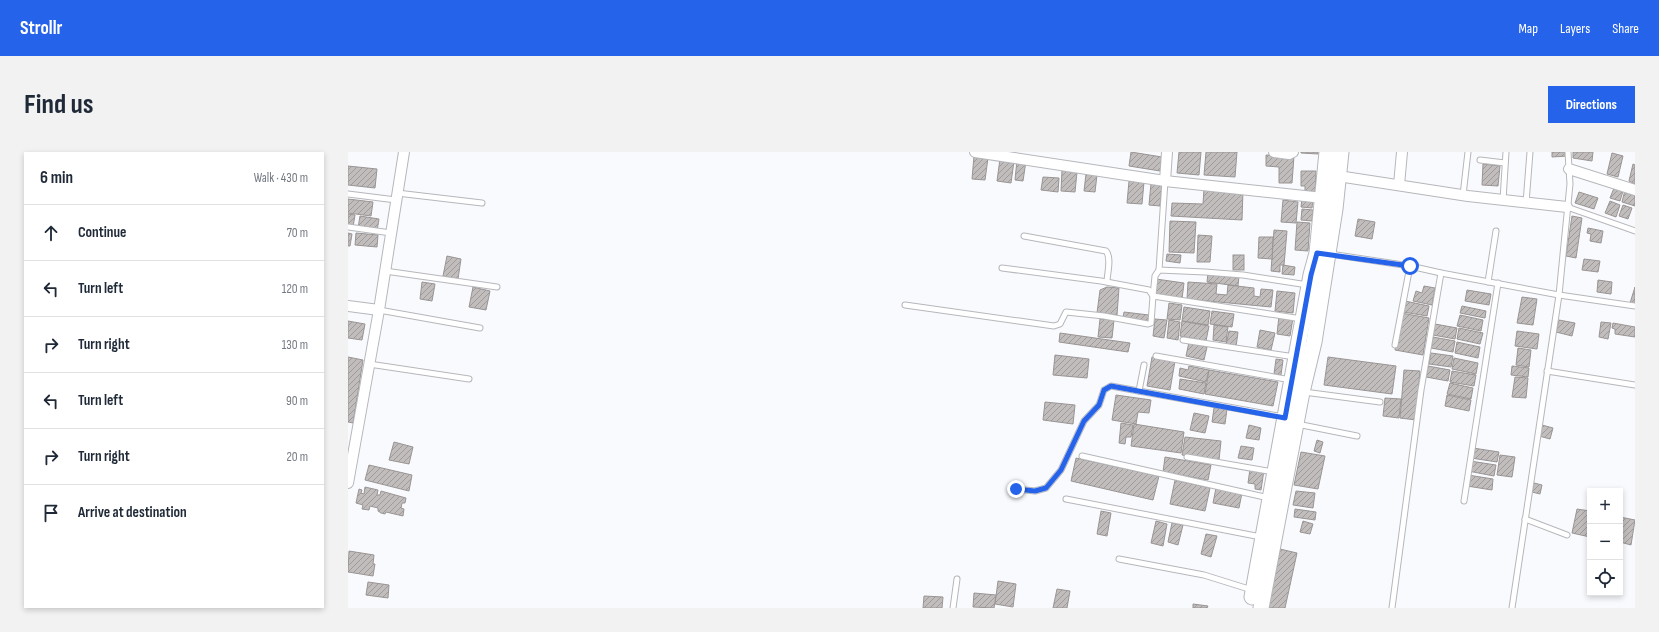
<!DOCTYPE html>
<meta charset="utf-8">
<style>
:root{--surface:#fff;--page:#f2f2f3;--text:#1f2937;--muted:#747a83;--line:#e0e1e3;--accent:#2563eb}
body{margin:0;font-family:"Sofia Sans Condensed",sans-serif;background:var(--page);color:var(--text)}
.controls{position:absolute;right:12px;bottom:12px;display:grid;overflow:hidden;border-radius:0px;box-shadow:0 2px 6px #0003}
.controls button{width:36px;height:36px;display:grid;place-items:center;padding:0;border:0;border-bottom:1px solid var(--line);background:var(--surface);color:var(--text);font:20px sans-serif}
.stop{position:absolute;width:12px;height:12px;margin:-9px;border:3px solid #2563eb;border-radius:50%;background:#fff}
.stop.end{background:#2563eb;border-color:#fff;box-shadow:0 1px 4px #0008}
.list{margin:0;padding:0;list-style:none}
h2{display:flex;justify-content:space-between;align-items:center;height:52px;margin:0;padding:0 16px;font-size:17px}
h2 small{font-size:13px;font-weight:400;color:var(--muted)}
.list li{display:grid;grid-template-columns:26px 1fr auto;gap:12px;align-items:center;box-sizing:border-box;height:56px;padding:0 16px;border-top:1px solid var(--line)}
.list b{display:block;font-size:15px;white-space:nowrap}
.list em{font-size:13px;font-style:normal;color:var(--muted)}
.icon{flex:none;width:22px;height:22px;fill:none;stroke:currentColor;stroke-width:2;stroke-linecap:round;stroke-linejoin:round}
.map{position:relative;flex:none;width:1287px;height:456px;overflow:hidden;border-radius:0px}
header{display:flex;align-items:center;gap:24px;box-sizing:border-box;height:56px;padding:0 20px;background:var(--accent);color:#fff}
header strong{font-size:19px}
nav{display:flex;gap:22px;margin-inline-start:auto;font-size:14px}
.intro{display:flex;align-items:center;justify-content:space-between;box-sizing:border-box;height:96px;padding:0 24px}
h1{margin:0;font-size:28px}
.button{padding:10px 18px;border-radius:0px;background:var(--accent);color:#fff;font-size:14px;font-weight:700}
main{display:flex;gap:24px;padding:0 24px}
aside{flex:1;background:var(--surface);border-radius:0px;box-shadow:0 2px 6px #0003}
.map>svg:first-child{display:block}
.building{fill:url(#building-hatch);stroke:#9a9594}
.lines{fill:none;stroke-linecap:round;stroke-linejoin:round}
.service-casing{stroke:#b6b7bb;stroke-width:7}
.minor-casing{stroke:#b6b7bb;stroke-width:12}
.secondary-casing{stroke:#b6b7bb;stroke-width:17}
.service{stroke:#fff;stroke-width:5}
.minor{stroke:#fff;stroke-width:10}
.secondary{stroke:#fff;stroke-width:15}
.route{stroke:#2563eb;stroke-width:5}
</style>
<header>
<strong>Strollr</strong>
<nav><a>Map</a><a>Layers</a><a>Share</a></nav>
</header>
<div class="intro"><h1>Find us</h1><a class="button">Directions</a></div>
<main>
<aside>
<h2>6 min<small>Walk · 430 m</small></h2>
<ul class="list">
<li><svg class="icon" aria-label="ahead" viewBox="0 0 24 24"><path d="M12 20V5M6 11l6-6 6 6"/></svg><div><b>Continue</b></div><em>70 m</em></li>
<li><svg class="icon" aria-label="left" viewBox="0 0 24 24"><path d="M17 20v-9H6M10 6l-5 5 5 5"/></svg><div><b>Turn left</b></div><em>120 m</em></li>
<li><svg class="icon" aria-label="right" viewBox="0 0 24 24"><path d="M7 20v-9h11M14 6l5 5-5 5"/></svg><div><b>Turn right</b></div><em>130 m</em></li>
<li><svg class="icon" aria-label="left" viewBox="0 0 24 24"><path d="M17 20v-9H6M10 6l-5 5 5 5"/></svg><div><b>Turn left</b></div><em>90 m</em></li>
<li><svg class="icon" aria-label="right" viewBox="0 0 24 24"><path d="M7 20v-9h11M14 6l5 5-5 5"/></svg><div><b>Turn right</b></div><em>20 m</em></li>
<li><svg class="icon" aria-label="arrive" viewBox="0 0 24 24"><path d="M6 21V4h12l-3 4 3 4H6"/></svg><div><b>Arrive at destination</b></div></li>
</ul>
</aside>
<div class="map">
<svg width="1287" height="456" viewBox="0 0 1287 456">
<defs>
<pattern id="building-hatch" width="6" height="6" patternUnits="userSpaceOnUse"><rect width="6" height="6" fill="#c1bdbc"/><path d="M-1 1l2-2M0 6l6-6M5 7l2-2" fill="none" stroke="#9d9a99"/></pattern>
</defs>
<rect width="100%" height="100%" fill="#f9fafe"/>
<g class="building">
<polygon points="783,0 814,5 812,19 781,14"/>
<polygon points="831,0 853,0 851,23 829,21"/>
<polygon points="858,0 889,0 887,25 856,23"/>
<polygon points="953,0 970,0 970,2 953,1"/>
<polygon points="1204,0 1220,0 1220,4 1204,5"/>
<polygon points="1225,0 1245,0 1244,9 1225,6"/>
<polygon points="1264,1 1275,4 1270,25 1259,22"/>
<polygon points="918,3 946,4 944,31 931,31 931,15 918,14"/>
<polygon points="626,4 640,6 637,28 624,27"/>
<polygon points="652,7 666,9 663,31 649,29"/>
<polygon points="669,8 678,9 675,29 667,28"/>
<polygon points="1135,12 1152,14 1150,34 1134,33"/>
<polygon points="1285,12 1287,13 1287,32 1281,29"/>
<polygon points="0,14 29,17 27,36 0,33"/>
<polygon points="714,18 729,20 727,40 713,39"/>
<polygon points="953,19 968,19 967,44 957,43 957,34 953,34"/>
<polygon points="738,22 749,23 747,40 736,39"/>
<polygon points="695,25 711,26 710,40 693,38"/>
<polygon points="781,29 796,30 794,52 779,51"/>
<polygon points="803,31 814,32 812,54 801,53"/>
<polygon points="856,36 895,38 894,68 823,64 824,51 855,52"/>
<polygon points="1266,36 1275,39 1272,49 1262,46"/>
<polygon points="1277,38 1287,41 1287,54 1274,50"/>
<polygon points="1231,40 1250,46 1246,57 1227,51"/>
<polygon points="954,46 965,47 964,56 953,55"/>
<polygon points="0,47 25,50 23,64 0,61"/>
<polygon points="935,48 950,50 948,71 933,70"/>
<polygon points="1262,49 1272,53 1268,65 1257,61"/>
<polygon points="1275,53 1284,56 1280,67 1271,64"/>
<polygon points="954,57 965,58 964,69 953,68"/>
<polygon points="0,62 7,63 5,75 0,75"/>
<polygon points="12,64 31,67 29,79 10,76"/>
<polygon points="1224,64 1234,66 1228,106 1218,104"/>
<polygon points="1010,67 1027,70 1024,87 1007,84"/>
<polygon points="822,69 848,70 846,101 821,100"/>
<polygon points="949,70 962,71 960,99 947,98"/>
<polygon points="1240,76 1255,79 1253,91 1242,89 1243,82 1239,81"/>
<polygon points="926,78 939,79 936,113 932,113 932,120 923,119"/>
<polygon points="0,81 4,82 2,94 0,94"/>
<polygon points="8,81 30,83 29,95 7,93"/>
<polygon points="850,83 864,84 862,110 849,110"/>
<polygon points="911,85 925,85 924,107 910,106"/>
<polygon points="819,102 833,103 832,111 818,109"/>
<rect x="885" y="103" width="11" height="15"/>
<polygon points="99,104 113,107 110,127 95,124"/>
<polygon points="1236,107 1252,109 1250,120 1234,118"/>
<polygon points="935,113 947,115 946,123 934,122"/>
<polygon points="860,121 891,124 890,134 859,130"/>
<polygon points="808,127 836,131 834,147 806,143"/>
<polygon points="1250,128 1264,130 1263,142 1249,140"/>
<polygon points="74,130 87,132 84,149 72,147"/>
<polygon points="840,130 869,132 868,142 879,143 880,133 906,136 906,144 912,145 913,137 925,138 923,155 839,147"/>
<polygon points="1076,134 1087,136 1084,153 1065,149 1068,139 1074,141"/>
<polygon points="125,135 142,139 138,158 121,155"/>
<polygon points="759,135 771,136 769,163 749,161 752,138"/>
<polygon points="1287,135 1287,152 1282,151"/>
<polygon points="1119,138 1143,142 1141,153 1117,149"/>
<polygon points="929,139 947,141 945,161 927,159"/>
<polygon points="1174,145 1189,147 1185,173 1169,171"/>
<polygon points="1057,149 1081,154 1079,164 1055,160"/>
<polygon points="821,151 834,153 832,168 819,167"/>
<polygon points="1114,154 1138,159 1137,166 1112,161"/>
<polygon points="836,155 862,159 860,173 834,169"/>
<polygon points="864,159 886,162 884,175 862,172"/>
<polygon points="776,160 801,163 800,169 775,166"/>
<polygon points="1053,161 1081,166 1075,203 1047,198"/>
<polygon points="1112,163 1135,168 1133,179 1109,174"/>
<polygon points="931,164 945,166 942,184 929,182"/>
<polygon points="752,167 766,168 764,186 750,185"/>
<polygon points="807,167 819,168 816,186 805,184"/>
<polygon points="821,168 832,170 830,188 819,186"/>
<polygon points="1211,168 1227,171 1224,184 1208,180"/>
<polygon points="0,169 17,172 14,188 0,186"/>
<polygon points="834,169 861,174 858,189 832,184"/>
<polygon points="1253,170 1263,171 1260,187 1251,185"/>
<polygon points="1265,171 1287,175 1287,185 1267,182 1267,177 1264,176"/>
<polygon points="1087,172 1109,176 1107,187 1085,183"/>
<polygon points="866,173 880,175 878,190 865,188"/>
<polygon points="1111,176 1135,181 1132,192 1109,187"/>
<polygon points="912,178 927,181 923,198 909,195"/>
<polygon points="881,179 890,180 888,195 878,193"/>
<polygon points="1169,179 1191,182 1189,197 1167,194"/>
<polygon points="712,181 782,191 780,200 711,190"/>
<polygon points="1085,185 1107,189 1105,200 1083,196"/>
<polygon points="841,190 859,195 856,208 838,204"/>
<polygon points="1109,190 1132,195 1130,206 1107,201"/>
<polygon points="1170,196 1183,198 1181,215 1168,213"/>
<polygon points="1083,201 1105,204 1103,215 1081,212"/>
<polygon points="707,203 741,207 739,226 705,223"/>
<polygon points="0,205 15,208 5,271 0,270"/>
<polygon points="804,205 827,209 822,238 799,234"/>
<polygon points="980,205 1048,214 1044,242 976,233"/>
<polygon points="1106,206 1130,211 1128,222 1104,217"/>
<polygon points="928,207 935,208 933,223 926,222"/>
<polygon points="841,214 861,218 858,230 831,224 832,216 840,218"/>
<polygon points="1080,214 1102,218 1100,229 1078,225"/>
<polygon points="1164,214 1181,216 1180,225 1163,223"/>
<polygon points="861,218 930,230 925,254 857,242"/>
<polygon points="1056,218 1072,219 1068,268 1052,266"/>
<polygon points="1104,219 1128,223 1126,234 1102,230"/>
<polygon points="1167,225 1180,226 1178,246 1164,245"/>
<polygon points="832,227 858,231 856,242 831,237"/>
<polygon points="1102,231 1125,236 1123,247 1099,242"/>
<polygon points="768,243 803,248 801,261 790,260 788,272 764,268"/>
<polygon points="1099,243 1123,248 1121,259 1097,254"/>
<polygon points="1037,246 1053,247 1051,266 1035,264"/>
<polygon points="697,250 727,253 725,272 695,268"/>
<polygon points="866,256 879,257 877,272 864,270"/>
<polygon points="846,261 861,264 857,281 842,278"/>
<polygon points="773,271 785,273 783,285 778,285 777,292 771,291"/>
<polygon points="786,272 836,280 833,301 783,294"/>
<polygon points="901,273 913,276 911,288 898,286"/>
<polygon points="1194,273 1205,276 1202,287 1191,284"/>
<polygon points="837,285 873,289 871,308 834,303"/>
<polygon points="969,288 975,290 972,301 966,299"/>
<polygon points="46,290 65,295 61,312 41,308"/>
<polygon points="893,294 906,296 904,308 890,306"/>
<polygon points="1125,296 1151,300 1149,310 1123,306"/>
<polygon points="953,300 977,304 970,337 946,333"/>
<polygon points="1152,303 1167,305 1164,325 1149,323"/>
<polygon points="817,305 863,313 860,328 815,320"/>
<polygon points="728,306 811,324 805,348 723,329"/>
<polygon points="1122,309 1148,313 1146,324 1120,319"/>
<polygon points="21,313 64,323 61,339 17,328"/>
<polygon points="902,317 916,318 913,338 907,337 907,332 900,331"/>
<polygon points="1120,323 1145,327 1144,338 1119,334"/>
<polygon points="827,328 862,336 857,359 822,352"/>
<polygon points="1186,331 1194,333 1192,342 1184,340"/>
<polygon points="17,335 30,338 29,343 32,343 33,339 58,346 57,351 54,351 53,356 56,357 55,364 38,360 37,362 33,361 30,359 30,356 22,354 21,358 14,357 15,353 8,351 11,337 14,338 13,341 16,342"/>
<polygon points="868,336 894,341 891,356 865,351"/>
<polygon points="948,339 967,341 965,356 945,353"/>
<polygon points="947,357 968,360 967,368 946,365"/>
<polygon points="1229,357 1242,359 1242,385 1224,381"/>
<polygon points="753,359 763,361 759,384 749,382"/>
<polygon points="1272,365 1287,368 1283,393 1272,390"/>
<polygon points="808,369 819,372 815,394 803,391"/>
<polygon points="955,369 965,372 962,382 952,380"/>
<polygon points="824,371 835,373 830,393 820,390"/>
<polygon points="858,382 869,384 863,405 853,402"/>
<polygon points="932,397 949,401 937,456 920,456"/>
<polygon points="1,399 26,403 25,412 27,412 25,424 0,420"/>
<polygon points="650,429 668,432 665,455 647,452"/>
<polygon points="20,430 41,433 40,446 18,443"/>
<polygon points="709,437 722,439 719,456 705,456"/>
<polygon points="626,441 648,443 646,456 625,455"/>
<polygon points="576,444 595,445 594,456 575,456"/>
<polygon points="845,452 860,454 859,456 845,456"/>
</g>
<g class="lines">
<g class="service-casing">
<g id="service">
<polyline points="1132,8 1157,11"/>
<polyline points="49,41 134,51"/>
<polyline points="0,42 48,48"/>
<polyline points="1115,43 1120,0"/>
<polyline points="1155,48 1158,0"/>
<polyline points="1178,51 1182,0"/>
<polyline points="1219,55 1287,79"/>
<polyline points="0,75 43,81"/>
<path d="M676,84l82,15c6,7 1,23 1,31"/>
<polyline points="982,102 1062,114 1093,121 1211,143 1287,154"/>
<polyline points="811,118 817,29"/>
<polyline points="37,119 149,135"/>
<polyline points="1140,130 1148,79"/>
<polyline points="557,153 706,174 712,172 718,160 756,164 800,172 803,171 805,144 801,138 753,129 654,116"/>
<polyline points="31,158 132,176"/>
<polyline points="954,167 805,144 807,124 811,118 857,120 895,123 960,133"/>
<polyline points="835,188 947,205"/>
<polyline points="1047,193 1062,114"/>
<polyline points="808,204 943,228"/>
<polyline points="21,212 121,227"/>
<polyline points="1199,219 1287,233"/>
<polyline points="791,239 796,213"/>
<polyline points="956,240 1032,250"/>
<polyline points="949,272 1009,284"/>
<polyline points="734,304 921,346"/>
<polyline points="839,305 925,320"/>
<polyline points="668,337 687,339 698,336 713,318 736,269 751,253 756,238 763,234 936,265"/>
<polyline points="718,347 913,385"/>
<polyline points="1116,349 1150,131"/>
<polyline points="1177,367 1219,383"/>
<polyline points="771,407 856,423 904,438"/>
<polyline points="605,456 609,427"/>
<polyline points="1044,456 1073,238 1093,121"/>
<polyline points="1164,456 1211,143 1222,32 1220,0"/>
</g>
</g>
<g class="minor-casing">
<g id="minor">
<polyline points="627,0 817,29 975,46"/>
<polyline points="926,0 941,2 945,0"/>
<polyline points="1221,17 1287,38"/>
<polyline points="990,24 1120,44 1219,55"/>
<polyline points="817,29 819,0"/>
<polyline points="1051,33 1054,0"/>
<polyline points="0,154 31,158"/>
<polyline points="0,331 31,158 56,0"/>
</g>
</g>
<g class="secondary-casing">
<g id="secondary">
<polyline points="904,445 963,123 969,101 979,0"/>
<polyline points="913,456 954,240 966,190 987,57 993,0"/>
</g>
</g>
<use href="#service" class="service"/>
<use href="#minor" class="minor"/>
<use href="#secondary" class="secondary"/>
</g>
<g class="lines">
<polyline class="route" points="668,337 687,339 698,336 713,318 736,269 751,253 756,238 763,234 937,266 963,123 969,101 1062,114"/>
</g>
</svg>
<div class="controls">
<button>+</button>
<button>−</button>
<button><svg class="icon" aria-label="locate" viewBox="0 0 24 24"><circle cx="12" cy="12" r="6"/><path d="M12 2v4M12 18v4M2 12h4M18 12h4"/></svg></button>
</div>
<div class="stop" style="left:1062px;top:114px"></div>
<div class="stop end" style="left:668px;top:337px"></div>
</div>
</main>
